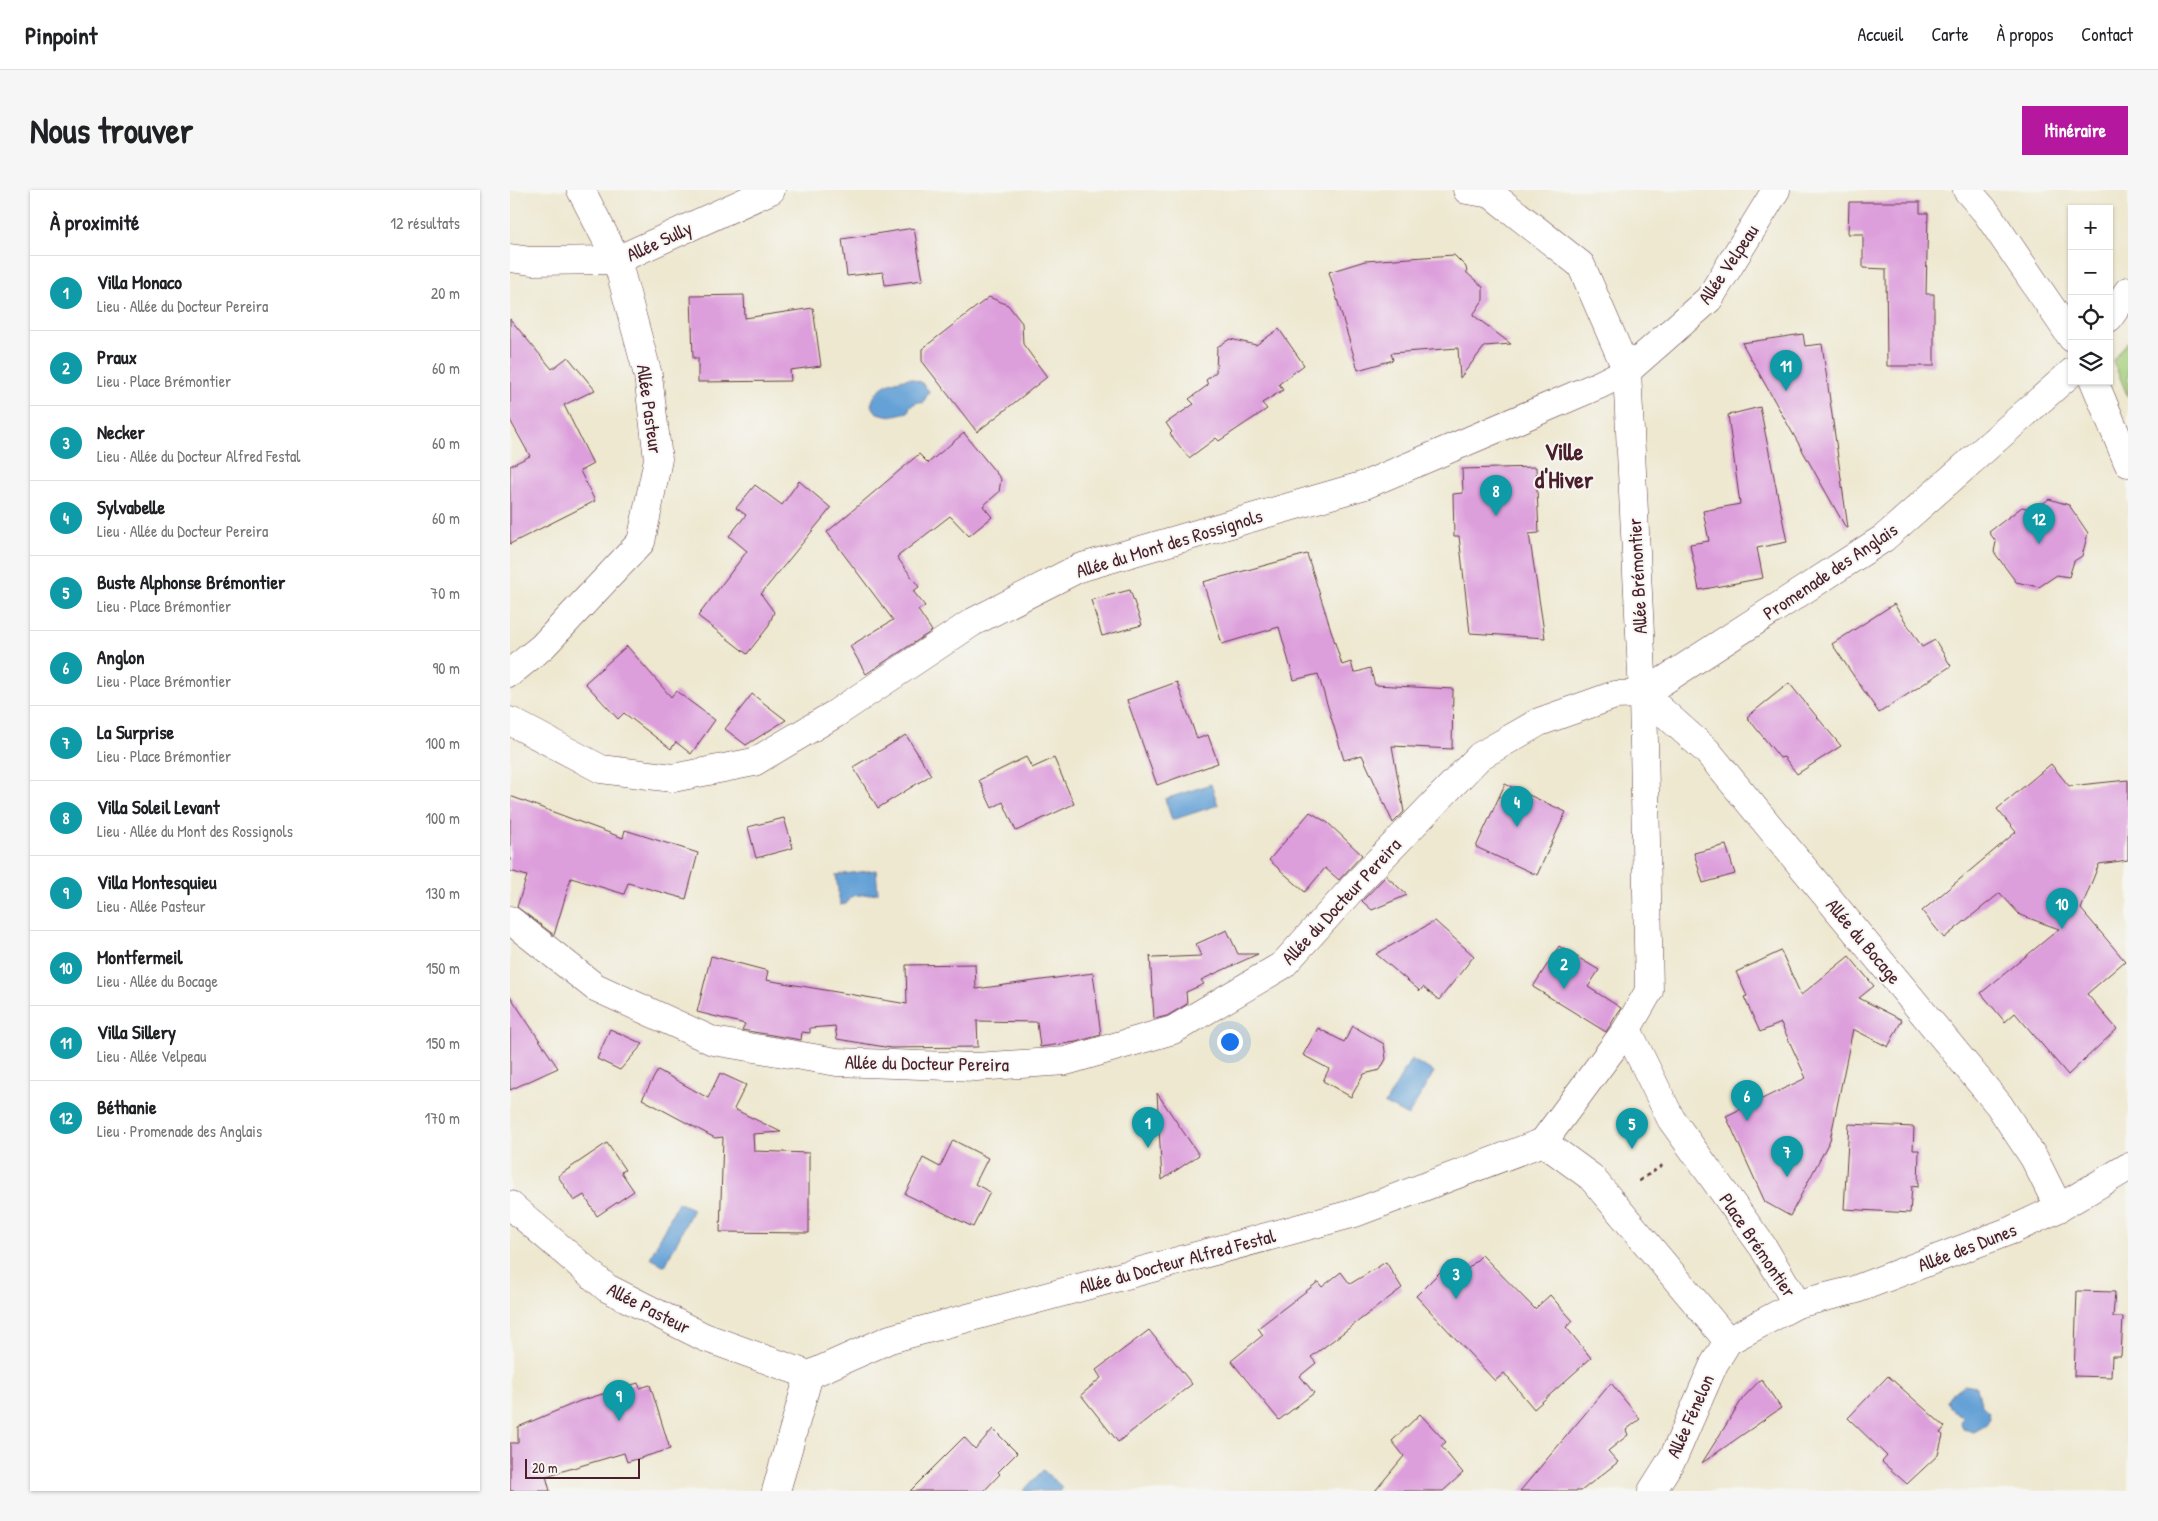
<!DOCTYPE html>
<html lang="fr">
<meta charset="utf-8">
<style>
:root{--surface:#fff;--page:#f6f6f6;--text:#202124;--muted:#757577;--line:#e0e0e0;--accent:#b5179e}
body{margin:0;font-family:"Patrick Hand",sans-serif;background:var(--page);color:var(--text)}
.controls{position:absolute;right:15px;top:15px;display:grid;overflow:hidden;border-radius:0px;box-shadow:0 1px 4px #0004}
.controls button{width:45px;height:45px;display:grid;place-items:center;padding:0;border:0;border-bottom:1px solid var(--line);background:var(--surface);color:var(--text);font:25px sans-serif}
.scale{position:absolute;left:15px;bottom:12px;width:115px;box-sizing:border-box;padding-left:5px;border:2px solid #4a1f2b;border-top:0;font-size:14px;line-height:18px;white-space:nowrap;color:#4a1f2b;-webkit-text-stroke:4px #f6f6f2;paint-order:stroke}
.you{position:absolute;left:719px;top:851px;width:18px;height:18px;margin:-12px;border:4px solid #fff;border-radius:50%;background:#1a73e8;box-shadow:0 0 0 8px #1a73e833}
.badge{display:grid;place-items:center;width:32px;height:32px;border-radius:50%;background:var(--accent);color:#fff;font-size:16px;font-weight:700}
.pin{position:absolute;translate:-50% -41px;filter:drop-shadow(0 1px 2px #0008)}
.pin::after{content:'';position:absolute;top:26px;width:18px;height:15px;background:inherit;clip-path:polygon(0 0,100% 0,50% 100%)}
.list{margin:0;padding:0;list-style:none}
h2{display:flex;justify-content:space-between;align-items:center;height:65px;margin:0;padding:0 20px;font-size:21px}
h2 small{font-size:16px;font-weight:400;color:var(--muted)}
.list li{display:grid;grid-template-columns:32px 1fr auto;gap:15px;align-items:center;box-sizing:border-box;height:75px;padding:0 20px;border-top:1px solid var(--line)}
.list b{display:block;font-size:19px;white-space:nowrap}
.list p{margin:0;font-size:16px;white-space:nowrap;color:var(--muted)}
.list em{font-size:16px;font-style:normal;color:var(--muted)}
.icon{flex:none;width:28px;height:28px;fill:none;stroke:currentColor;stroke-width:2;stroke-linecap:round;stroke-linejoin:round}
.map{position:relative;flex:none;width:1618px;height:1301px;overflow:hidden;border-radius:0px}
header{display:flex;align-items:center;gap:30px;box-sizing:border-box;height:70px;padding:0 25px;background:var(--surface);border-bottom:1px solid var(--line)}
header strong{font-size:24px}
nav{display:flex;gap:28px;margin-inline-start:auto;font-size:18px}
.intro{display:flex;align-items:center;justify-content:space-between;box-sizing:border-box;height:120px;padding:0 30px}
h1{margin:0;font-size:35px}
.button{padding:12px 22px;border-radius:0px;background:var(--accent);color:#fff;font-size:18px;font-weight:700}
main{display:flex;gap:30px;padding:0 30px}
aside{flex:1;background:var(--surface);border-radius:0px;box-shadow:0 1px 4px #0004}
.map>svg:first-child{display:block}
.green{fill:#a2cd79;stroke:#767652}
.water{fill:#65a1d6;stroke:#586080}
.building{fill:#dd9fdc}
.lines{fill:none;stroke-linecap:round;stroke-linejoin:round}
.minor-casing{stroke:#633d44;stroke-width:29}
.tertiary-casing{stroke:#633d44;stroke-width:29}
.path{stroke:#633d44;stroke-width:3;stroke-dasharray:4 4;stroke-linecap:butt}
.minor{stroke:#fff;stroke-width:28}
.tertiary{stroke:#fff;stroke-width:28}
.labels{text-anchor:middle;stroke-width:4;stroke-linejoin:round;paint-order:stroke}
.street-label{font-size:19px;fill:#4a1f2b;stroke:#f6f6f2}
.district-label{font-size:24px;font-weight:bold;fill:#4a1f2b;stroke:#f6f6f2}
</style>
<header>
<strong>Pinpoint</strong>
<nav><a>Accueil</a><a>Carte</a><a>À propos</a><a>Contact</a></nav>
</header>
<div class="intro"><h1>Nous trouver</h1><a class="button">Itinéraire</a></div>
<main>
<aside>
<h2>À proximité<small>12 résultats</small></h2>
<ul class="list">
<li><span class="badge" style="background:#0f9aa8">1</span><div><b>Villa Monaco</b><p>Lieu · Allée du Docteur Pereira</p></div><em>20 m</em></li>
<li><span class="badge" style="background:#0f9aa8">2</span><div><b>Praux</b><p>Lieu · Place Brémontier</p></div><em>60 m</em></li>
<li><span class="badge" style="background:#0f9aa8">3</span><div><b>Necker</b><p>Lieu · Allée du Docteur Alfred Festal</p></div><em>60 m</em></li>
<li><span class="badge" style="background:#0f9aa8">4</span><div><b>Sylvabelle</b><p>Lieu · Allée du Docteur Pereira</p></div><em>60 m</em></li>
<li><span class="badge" style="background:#0f9aa8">5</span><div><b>Buste Alphonse Brémontier</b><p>Lieu · Place Brémontier</p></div><em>70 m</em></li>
<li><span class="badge" style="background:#0f9aa8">6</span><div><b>Anglon</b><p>Lieu · Place Brémontier</p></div><em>90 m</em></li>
<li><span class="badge" style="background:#0f9aa8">7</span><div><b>La Surprise</b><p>Lieu · Place Brémontier</p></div><em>100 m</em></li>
<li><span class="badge" style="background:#0f9aa8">8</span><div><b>Villa Soleil Levant</b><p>Lieu · Allée du Mont des Rossignols</p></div><em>100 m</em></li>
<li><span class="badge" style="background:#0f9aa8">9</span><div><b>Villa Montesquieu</b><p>Lieu · Allée Pasteur</p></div><em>130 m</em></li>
<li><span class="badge" style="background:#0f9aa8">10</span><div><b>Montfermeil</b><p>Lieu · Allée du Bocage</p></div><em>150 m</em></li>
<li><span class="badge" style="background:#0f9aa8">11</span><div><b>Villa Sillery</b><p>Lieu · Allée Velpeau</p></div><em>150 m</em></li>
<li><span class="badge" style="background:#0f9aa8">12</span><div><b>Béthanie</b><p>Lieu · Promenade des Anglais</p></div><em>170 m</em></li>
</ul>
</aside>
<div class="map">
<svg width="1618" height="1301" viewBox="0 0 1618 1301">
<rect width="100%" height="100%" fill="#f6f6f2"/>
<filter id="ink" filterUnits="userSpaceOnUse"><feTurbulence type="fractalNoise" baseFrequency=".02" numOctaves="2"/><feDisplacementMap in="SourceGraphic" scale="10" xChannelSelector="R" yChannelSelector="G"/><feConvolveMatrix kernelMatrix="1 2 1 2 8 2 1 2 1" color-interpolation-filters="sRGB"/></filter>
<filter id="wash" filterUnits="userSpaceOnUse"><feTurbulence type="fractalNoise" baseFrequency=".0096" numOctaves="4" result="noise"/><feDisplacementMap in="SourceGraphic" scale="20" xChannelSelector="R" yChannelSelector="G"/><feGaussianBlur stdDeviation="1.12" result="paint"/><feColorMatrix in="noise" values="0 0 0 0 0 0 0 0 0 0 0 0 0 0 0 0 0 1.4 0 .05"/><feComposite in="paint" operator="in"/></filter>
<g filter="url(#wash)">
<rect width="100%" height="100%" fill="#eee8d0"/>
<polygon class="green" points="1618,151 1618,207 1603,171"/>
<g class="water">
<path d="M400,188l11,4 8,9 -6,12 -5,-1 -8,4 -2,6 -18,4 -13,-3 -6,-8c5,-20 21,-24 39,-27z"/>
<polygon points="701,594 708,615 662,630 655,609"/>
<polygon points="366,680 368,703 342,706 336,714 330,715 326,685"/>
<polygon points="901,869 924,882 898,926 875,914"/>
<polygon points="168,1012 183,1019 155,1076 140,1068"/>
<polygon points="1454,1195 1467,1197 1471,1214 1479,1222 1480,1228 1475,1236 1464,1242 1453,1239 1451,1233 1453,1227 1441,1219 1437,1211 1441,1204"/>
<polygon points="533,1280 553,1298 550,1301 513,1301"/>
</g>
<g id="blocks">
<g class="building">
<polygon points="1339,12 1410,12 1410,23 1418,23 1416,104 1424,104 1424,176 1377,176 1376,79 1353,78 1353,44 1338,44"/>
<polygon points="404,38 413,90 375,95 373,82 337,86 332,49"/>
<polygon points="944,65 956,77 957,83 973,97 973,110 963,125 1001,154 975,156 950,188 948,158 881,163 883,170 848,180 819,82 855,71"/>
<polygon points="234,105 235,128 303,118 311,176 280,180 281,191 188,192 188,168 183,168 181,106"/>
<polygon points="479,107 498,115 512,133 513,154 537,187 467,242 412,171 412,159"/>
<polygon points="0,129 42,179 58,167 85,200 54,215 83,274 70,281 85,311 0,354 0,276 20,266 0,230"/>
<polygon points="769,139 794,175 769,194 773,200 752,213 757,219 709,251 706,248 679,268 660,244 662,242 656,233 684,214 679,209 698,195 696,190 706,182 707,157 720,149 746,155"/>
<polygon points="1293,144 1295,156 1312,154 1338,338 1336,338 1232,153"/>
<polygon points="1250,217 1277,352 1247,358 1253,388 1189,400 1180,354 1199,351 1193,321 1230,314 1218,225"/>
<polygon points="454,243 491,289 489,302 473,316 482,327 459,346 440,326 387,367 409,397 403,401 415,416 408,420 422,441 356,484 340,456 383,430 317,342 409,264 418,273"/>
<polygon points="1026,277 1029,343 1019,344 1035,448 960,443 949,346 944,346 943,304 953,303 952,279"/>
<polygon points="289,291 321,318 251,404 264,422 258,437 237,464 188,426 237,361 219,346 236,325 226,318 245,295 272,315"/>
<polygon points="1539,309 1559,315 1578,343 1572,366 1564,371 1559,387 1547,385 1529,397 1506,392 1484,362 1486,352 1479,342 1512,317 1524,320"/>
<polygon points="797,364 832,475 841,472 844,483 860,478 865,495 943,499 942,559 882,556 894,622 883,633 852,565 834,570 808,484 784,490 769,437 712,454 693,392"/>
<polygon points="620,400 632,435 592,446 581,410"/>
<polygon points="1384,414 1412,457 1425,450 1441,476 1369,523 1322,454"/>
<polygon points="117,456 161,507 166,501 205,530 181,564 166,552 161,559 114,523 108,529 75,493"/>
<polygon points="667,492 687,549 698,545 708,573 647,595 617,510"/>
<polygon points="1279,493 1331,556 1287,584 1274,567 1270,568 1237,527"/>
<polygon points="242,504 276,530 236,555 215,539"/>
<polygon points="396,545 421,585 368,618 343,577"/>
<polygon points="516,567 522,578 544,568 564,614 506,641 493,612 482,618 469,590"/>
<polygon points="1541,574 1559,596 1618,590 1618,670 1589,674 1571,719 1615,771 1577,804 1607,839 1558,885 1505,823 1495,832 1471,803 1549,739 1510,725 1490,703 1434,748 1412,721 1506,642 1487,619"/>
<polygon points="995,594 1056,622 1027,685 966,657"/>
<polygon points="0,606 113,648 115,640 188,663 176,709 118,693 114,704 61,688 44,745 7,717 17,686 0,681"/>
<polygon points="800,622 818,633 852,665 829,690 815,678 795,702 759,670"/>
<polygon points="274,628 283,658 246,668 238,637"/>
<polygon points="1216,655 1225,684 1193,693 1184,663"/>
<polygon points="876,686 897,705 862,720 852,711"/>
<polygon points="925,731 964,766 929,810 913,797 910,801 866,764"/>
<polygon points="717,740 728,764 748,764 691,790 694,794 676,802 677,814 657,826 644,829 640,765 643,768 691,766 686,754"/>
<polygon points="1049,756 1089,780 1078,797 1111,818 1096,842 1023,797"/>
<polygon points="1271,761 1291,805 1339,766 1364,796 1349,808 1392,830 1378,857 1343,839 1320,950 1280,1026 1255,1012 1216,926 1296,888 1271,833 1250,842 1234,807 1237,806 1226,782"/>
<polygon points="201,766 258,781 256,790 397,814 396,775 465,774 466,799 583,783 591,845 566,852 530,857 527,832 467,831 468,857 381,858 327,849 325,836 300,838 300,843 292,842 291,850 232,840 235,834 187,822"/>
<polygon points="0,806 48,878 0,900"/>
<polygon points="843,836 874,854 876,869 870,880 854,884 841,907 813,891 819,879 793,865 808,838 834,852"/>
<polygon points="100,839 133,854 110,880 87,869"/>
<polygon points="148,880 198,908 210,883 236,895 224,919 271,942 243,944 244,961 299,963 299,1043 210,1042 213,947 205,948 132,909"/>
<polygon points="647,903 689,965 652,990"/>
<polygon points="1339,934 1404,937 1403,960 1409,960 1408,997 1402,996 1400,1023 1334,1019"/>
<polygon points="443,950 478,968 465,994 480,1002 463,1037 395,1004 413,968 430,977"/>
<polygon points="97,953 115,980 111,982 124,1001 87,1026 74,1005 64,1011 48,986"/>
<polygon points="972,1065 1025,1119 1040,1105 1063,1131 1056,1137 1081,1168 1024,1219 994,1183 985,1191 906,1106 940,1072 952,1085"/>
<polygon points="876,1072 892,1098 801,1167 806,1173 790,1186 804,1203 769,1230 721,1171 753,1145 748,1138 808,1092 812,1097 831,1082 840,1094"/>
<polygon points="1567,1101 1605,1102 1603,1127 1613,1127 1611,1166 1602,1166 1601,1187 1564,1186"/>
<polygon points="639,1140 682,1194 608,1252 571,1205 591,1188 586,1180"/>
<polygon points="1378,1186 1435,1237 1430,1243 1433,1245 1428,1265 1397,1294 1372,1272 1377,1266 1338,1228"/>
<polygon points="1251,1189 1271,1218 1192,1273 1233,1208"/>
<polygon points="128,1193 130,1198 140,1195 160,1259 117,1272 114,1263 36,1286 40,1301 0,1301 0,1253 8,1253 8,1237 70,1211"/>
<polygon points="1101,1193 1130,1229 1116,1240 1118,1245 1098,1261 1108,1272 1071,1301 1010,1301"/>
<polygon points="910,1224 936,1252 931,1256 953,1283 933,1301 865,1301 894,1266 882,1251"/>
<polygon points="483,1239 507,1263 488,1282 490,1284 474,1301 400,1301 454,1247 465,1259"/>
</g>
</g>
</g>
<g filter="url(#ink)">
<use href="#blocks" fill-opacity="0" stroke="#633d44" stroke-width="1"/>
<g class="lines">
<g class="minor-casing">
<g id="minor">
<polyline points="957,0 981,4 1071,75 1117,181 1133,504 1139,801 1117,839 1033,952"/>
<polyline points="0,68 21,71 107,70 261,0"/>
<polyline points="1599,128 1618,101"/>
<polyline points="0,483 32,457 131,352 148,269 138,185 107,70 71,0"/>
<polyline points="1133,504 1197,561 1489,915 1524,968 1549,1018"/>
<polyline points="0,531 91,579 163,588 244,572 325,524 463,432 569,378 855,295 1089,195 1117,181 1199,109 1266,0"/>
<polyline points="0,730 85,797 203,851 327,872 466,877 556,871 663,840 773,775 849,691 970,566 1029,532 1105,505 1133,504 1374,348 1562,182"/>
<polyline points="1117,839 1161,929 1253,1057 1287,1114"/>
<polyline points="1033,952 1081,987 1218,1151"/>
<polyline points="0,1015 97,1098 194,1147 299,1185"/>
<polyline points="299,1185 380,1149 845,1023 1033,952"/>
<polyline points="266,1301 299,1185"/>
<polyline points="1142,1301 1164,1266 1204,1174 1218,1151 1287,1114 1344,1100 1502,1040 1549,1018 1618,977"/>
</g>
</g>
<g class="tertiary-casing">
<g id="tertiary">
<polyline points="1457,0 1476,22 1562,148"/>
<polyline points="1584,191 1618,273"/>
</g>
</g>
<polyline class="path" points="1129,991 1153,975"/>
<use href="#minor" class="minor"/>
<use href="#tertiary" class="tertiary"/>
</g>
</g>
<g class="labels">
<g class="street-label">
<text transform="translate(149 51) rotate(-25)" y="7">Allée Sully</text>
<text transform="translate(1218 74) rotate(-56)" y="7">Allée Velpeau</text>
<text transform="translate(140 219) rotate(82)" y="7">Allée Pasteur</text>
<text transform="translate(659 353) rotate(-17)" y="7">Allée du Mont des Rossignols</text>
<text transform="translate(1320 381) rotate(-34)" y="7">Promenade des Anglais</text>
<text transform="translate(1127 386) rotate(-93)" y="7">Allée Brémontier</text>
<text transform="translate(831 711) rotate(-47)" y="7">Allée du Docteur Pereira</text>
<text transform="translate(1354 751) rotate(50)" y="7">Allée du Bocage</text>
<text transform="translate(417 873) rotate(1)" y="7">Allée du Docteur Pereira</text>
<text transform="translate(1248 1055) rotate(56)" y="7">Place Brémontier</text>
<text transform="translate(1457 1057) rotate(-21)" y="7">Allée des Dunes</text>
<text transform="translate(667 1071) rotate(-15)" y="7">Allée du Docteur Alfred Festal</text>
<text transform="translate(139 1118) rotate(27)" y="7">Allée Pasteur</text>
<text transform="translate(1180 1226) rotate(-66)" y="7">Allée Fénelon</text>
</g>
<g class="district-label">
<text x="1054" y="270">Ville<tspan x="1054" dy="28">d'Hiver</tspan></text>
</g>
</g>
</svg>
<div class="controls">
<button>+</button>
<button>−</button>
<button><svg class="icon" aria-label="locate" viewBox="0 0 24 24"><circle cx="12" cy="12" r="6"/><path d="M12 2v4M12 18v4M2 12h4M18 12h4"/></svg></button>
<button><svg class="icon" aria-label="layers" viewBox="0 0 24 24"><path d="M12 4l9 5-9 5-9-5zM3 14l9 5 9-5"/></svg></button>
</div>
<div class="scale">20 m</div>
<div class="you"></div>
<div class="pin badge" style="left:638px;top:958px;background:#0f9aa8">1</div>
<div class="pin badge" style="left:1054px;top:799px;background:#0f9aa8">2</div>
<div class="pin badge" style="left:946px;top:1109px;background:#0f9aa8">3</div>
<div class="pin badge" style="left:1007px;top:637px;background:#0f9aa8">4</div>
<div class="pin badge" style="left:1122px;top:959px;background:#0f9aa8">5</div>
<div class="pin badge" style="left:1237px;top:931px;background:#0f9aa8">6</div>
<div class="pin badge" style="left:1277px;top:987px;background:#0f9aa8">7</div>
<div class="pin badge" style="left:986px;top:326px;background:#0f9aa8">8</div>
<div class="pin badge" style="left:109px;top:1231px;background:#0f9aa8">9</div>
<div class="pin badge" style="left:1552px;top:739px;background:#0f9aa8">10</div>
<div class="pin badge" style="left:1276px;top:201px;background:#0f9aa8">11</div>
<div class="pin badge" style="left:1529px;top:354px;background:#0f9aa8">12</div>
</div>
</main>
